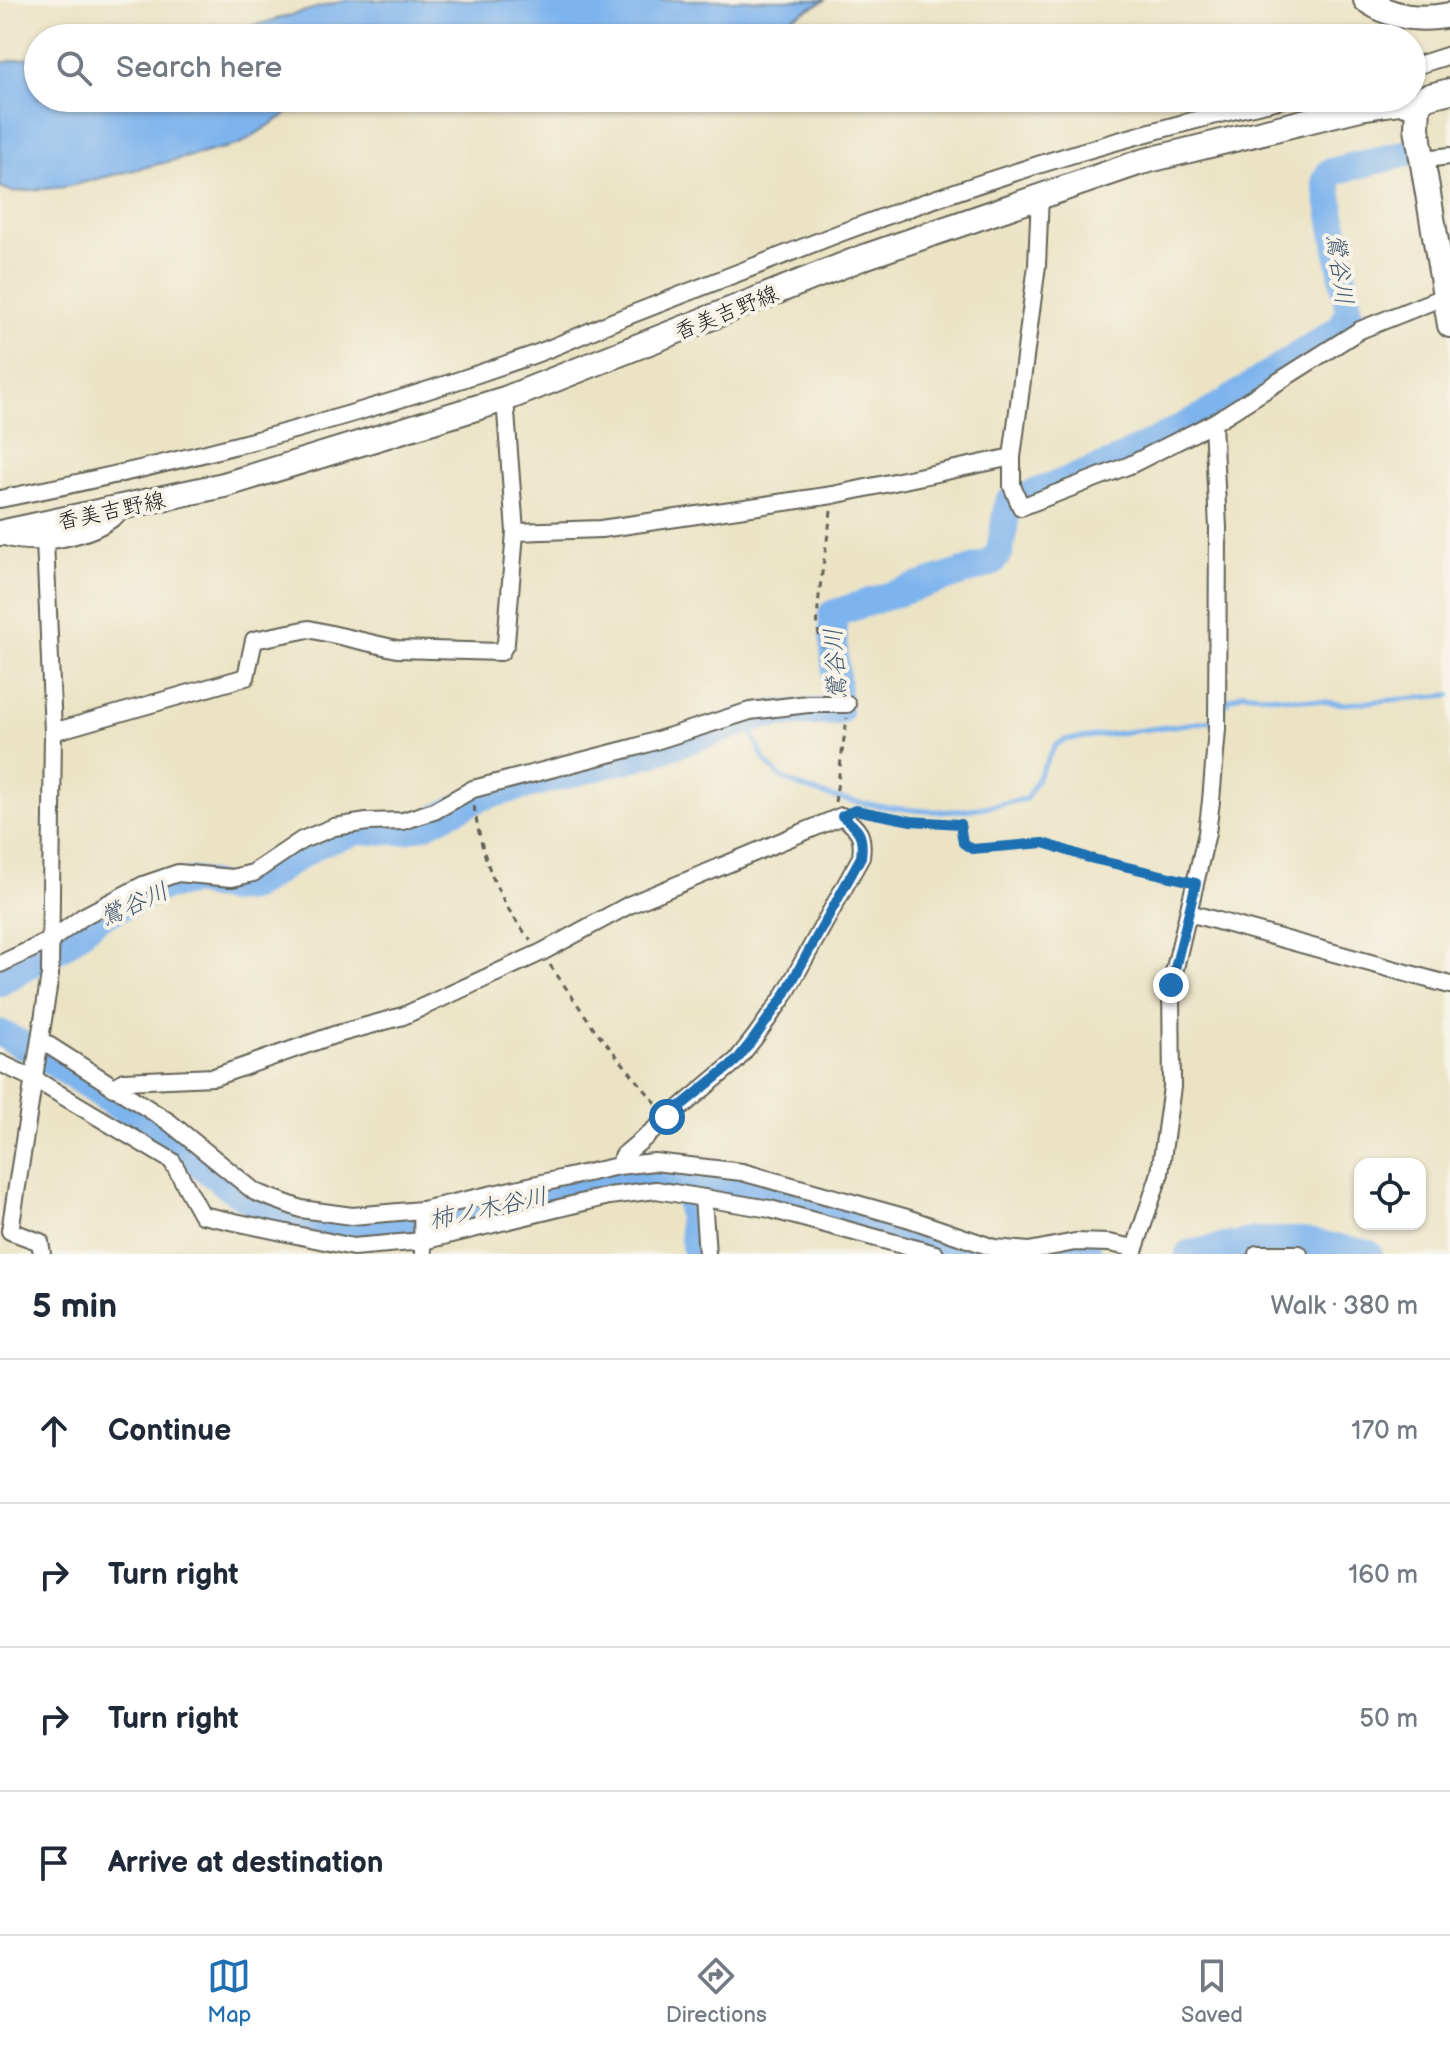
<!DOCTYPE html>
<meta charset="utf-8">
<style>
:root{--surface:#fff;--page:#f6f6f7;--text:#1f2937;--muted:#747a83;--line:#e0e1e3;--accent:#1f6fb2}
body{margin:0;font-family:"Balsamiq Sans","Klee One",sans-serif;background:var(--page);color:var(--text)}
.controls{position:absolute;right:24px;bottom:24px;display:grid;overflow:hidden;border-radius:16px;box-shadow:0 2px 6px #0004}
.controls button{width:72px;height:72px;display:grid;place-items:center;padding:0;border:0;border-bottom:2px solid var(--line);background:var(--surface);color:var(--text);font:40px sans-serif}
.stop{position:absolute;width:24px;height:24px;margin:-18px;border:6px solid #1f6fb2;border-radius:50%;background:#fff}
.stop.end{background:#1f6fb2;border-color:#fff;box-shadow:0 2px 8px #0008}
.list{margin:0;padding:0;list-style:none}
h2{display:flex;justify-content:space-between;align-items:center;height:104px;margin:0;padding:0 32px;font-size:34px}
h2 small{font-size:26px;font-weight:400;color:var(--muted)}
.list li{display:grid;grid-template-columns:52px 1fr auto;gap:24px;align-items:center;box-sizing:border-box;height:144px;padding:0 32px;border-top:2px solid var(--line)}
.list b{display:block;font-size:30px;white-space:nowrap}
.list em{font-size:26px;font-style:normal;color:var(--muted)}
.icon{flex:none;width:44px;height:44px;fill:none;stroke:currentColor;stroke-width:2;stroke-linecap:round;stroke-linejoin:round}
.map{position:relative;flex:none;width:1450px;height:1254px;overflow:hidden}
.search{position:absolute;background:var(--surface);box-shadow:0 2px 6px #0004;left:24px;right:24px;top:24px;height:88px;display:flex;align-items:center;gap:20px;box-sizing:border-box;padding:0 28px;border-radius:44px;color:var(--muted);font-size:30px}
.sheet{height:680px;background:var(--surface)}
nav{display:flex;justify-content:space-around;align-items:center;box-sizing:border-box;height:112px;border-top:2px solid var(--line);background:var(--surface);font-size:22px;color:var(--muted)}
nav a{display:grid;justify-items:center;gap:4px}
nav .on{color:var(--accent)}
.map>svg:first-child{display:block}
.water{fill:#7eb4ed;stroke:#4d6884;stroke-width:2}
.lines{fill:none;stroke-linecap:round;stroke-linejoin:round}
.stream{stroke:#7eb4ed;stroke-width:5}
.river{stroke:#7eb4ed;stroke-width:28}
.street-casing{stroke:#646257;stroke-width:20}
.secondary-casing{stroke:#646257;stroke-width:28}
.path{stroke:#646257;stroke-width:3;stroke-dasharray:6 6;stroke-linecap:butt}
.street{stroke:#fff;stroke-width:16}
.secondary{stroke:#fff;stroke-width:24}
.route{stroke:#1f6fb2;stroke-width:10}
.labels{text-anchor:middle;stroke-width:8;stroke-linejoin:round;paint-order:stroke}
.street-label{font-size:22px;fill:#1c1c1c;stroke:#f7f3e8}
.water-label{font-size:24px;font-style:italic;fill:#435970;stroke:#f7f3e8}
</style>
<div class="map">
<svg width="1450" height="1254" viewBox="0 0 1450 1254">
<rect width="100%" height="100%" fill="#f7f3e8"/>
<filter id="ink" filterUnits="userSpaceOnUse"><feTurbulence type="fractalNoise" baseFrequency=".0125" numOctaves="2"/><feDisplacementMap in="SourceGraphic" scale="16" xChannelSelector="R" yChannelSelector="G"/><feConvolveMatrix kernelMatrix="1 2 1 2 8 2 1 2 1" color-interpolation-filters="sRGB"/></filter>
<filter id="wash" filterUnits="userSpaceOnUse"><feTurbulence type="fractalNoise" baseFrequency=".006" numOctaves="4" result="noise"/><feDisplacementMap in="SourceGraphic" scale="32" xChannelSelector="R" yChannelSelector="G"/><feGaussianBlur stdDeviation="1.8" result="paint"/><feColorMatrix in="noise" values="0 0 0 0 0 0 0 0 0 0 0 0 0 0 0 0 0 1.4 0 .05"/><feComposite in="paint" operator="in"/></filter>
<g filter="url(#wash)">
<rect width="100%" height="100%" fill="#ebe3c4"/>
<g class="water">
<polygon points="345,0 826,0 784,21 726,38 191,38 216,36"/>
<polygon points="38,56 38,98 472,98 428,105 290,112 240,144 65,187 13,192 0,187 0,63"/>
</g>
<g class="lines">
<g class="stream">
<polyline points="1223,707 1230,699 1243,693 1345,704 1450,695"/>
<path d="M748,720c5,17 12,36 24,49 29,31 139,44 181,42 24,-1 49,-8 73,-12l29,-53 9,-6 148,-19"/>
</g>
<g class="river">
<polyline points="0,982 63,946 96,919 162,887 194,881 230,889 252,887 318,844 359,831 401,831 426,824 481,797 650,753 764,715 838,711 832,614 991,563 1000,551 1008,503 1113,463 1206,415 1342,327 1349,312 1326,180 1330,172 1408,153"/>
<path d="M0,1033c66,33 128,81 188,123 39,27 59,51 109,64 116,29 226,-33 339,-45 23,-2 50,4 73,7 89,14 177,43 263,72"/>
<polyline points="687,1179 696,1254"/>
<polyline points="1073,1254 1089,1254"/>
<polyline points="1189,1254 1256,1241 1301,1241 1369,1254"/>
</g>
</g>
</g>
<g filter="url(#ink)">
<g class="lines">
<g class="street-casing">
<g id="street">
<polyline points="1412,67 1450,55"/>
<polyline points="1425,159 1450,156"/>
<polyline points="1040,195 1037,265 1012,457 1012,486 1021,507 1130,465 1213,423 1360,330 1443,297"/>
<path d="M0,499c177,-35 354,-81 524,-141 30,-10 59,-24 88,-36 76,-30 152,-60 228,-89 147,-55 295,-101 448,-135"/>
<polyline points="515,532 601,529 833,495 1012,457"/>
<path d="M5,537c35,11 95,-2 119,-29"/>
<polyline points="53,732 246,677 254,640 309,629 397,649 501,652 506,643 515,532 505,399"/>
<polyline points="1189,913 1450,985"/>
<polyline points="0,964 51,940 84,916 143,885 178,873 232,878 253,873 302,840 334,827 367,822 403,821 434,811 473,789 636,747 750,711 808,704 847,704"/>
<polyline points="42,1041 169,1122 255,1192 301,1209 352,1216 422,1210 618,1166 654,1162 742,1172 907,1218 994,1248 1029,1251 1075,1242 1109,1243 1135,1248"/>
<polyline points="0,1063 36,1080 172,1161 202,1215 353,1247 423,1241 609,1196 656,1190 770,1209 935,1254"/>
<path d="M113,1088l11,-7 90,-4 120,-42 69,-19 139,-64 87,-47 213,-89c17,13 22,19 19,41l-77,139 -29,41 -19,24 -112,94 -6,11"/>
<polyline points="703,1198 707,1254"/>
<polyline points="422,1210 423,1254"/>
<polyline points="42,1254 40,1242 10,1231 50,975 53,732 45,540"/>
<polyline points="1133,1254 1160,1173 1172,1087 1171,985 1207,833 1211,801 1217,729 1218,528 1213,423"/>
<polyline points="1257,1254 1299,1254"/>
</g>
</g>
<g class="secondary-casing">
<g id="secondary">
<path d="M1366,0c27,18 53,21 84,15"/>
<polyline points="1418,105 1417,128 1450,325"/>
<polyline points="0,533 224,485 505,399 864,257 1141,162 1360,108 1400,102 1418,105 1426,97 1450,91"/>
</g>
</g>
<g class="path">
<path d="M831,511c-3,30 -16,91 -13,118 3,25 24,35 27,62"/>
<polyline points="835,802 847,718"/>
<path d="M474,806c8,51 23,95 57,134"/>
<polyline points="860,810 911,821 960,824 963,843 972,849 1044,843 1180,879"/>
<polyline points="550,965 596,1031 660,1108"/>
</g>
<use href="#street" class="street"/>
<use href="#secondary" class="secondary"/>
</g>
</g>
<g class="lines" filter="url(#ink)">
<path class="route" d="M667,1117l69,-56 19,-24 29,-41 77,-139c3,-22 -2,-28 -19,-41l13,-6 56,11 49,3 3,19 9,6 72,-6 45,15 107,25 -25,102"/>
</g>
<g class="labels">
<g class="street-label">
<text transform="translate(726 312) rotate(-22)" y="8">香美吉野線</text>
<text transform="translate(111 510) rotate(-12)" y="8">香美吉野線</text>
</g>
<g class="water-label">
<text transform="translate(1340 269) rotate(82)" y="8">鶯谷川</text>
<text transform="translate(835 664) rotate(-94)" y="8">鶯谷川</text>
<text transform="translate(134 904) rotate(-24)" y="8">鶯谷川</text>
<text transform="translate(488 1208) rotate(-12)" y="8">柿ノ木谷川</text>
</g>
</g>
</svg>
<div class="controls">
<button><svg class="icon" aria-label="locate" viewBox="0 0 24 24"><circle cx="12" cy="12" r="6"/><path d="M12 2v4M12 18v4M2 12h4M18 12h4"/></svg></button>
</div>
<div class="stop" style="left:667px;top:1117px"></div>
<div class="stop end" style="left:1171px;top:985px"></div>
<div class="search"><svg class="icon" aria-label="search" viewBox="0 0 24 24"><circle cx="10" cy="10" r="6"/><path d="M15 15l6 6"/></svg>Search here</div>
</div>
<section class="sheet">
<h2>5 min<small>Walk · 380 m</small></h2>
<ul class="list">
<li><svg class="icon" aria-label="ahead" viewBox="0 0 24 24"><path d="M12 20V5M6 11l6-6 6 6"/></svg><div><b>Continue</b></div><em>170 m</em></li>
<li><svg class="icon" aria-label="right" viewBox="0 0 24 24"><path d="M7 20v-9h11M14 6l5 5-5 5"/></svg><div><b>Turn right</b></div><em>160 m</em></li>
<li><svg class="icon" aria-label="right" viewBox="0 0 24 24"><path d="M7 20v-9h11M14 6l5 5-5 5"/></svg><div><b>Turn right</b></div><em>50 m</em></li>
<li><svg class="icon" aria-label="arrive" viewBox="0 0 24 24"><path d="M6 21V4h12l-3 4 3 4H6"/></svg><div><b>Arrive at destination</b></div></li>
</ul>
</section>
<nav>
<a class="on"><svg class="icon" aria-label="map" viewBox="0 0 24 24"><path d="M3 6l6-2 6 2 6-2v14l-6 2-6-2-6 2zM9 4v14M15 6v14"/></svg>Map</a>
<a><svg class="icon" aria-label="directions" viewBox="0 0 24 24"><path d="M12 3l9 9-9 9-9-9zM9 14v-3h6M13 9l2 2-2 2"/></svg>Directions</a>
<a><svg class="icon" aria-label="saved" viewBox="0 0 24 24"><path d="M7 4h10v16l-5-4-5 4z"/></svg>Saved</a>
</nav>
